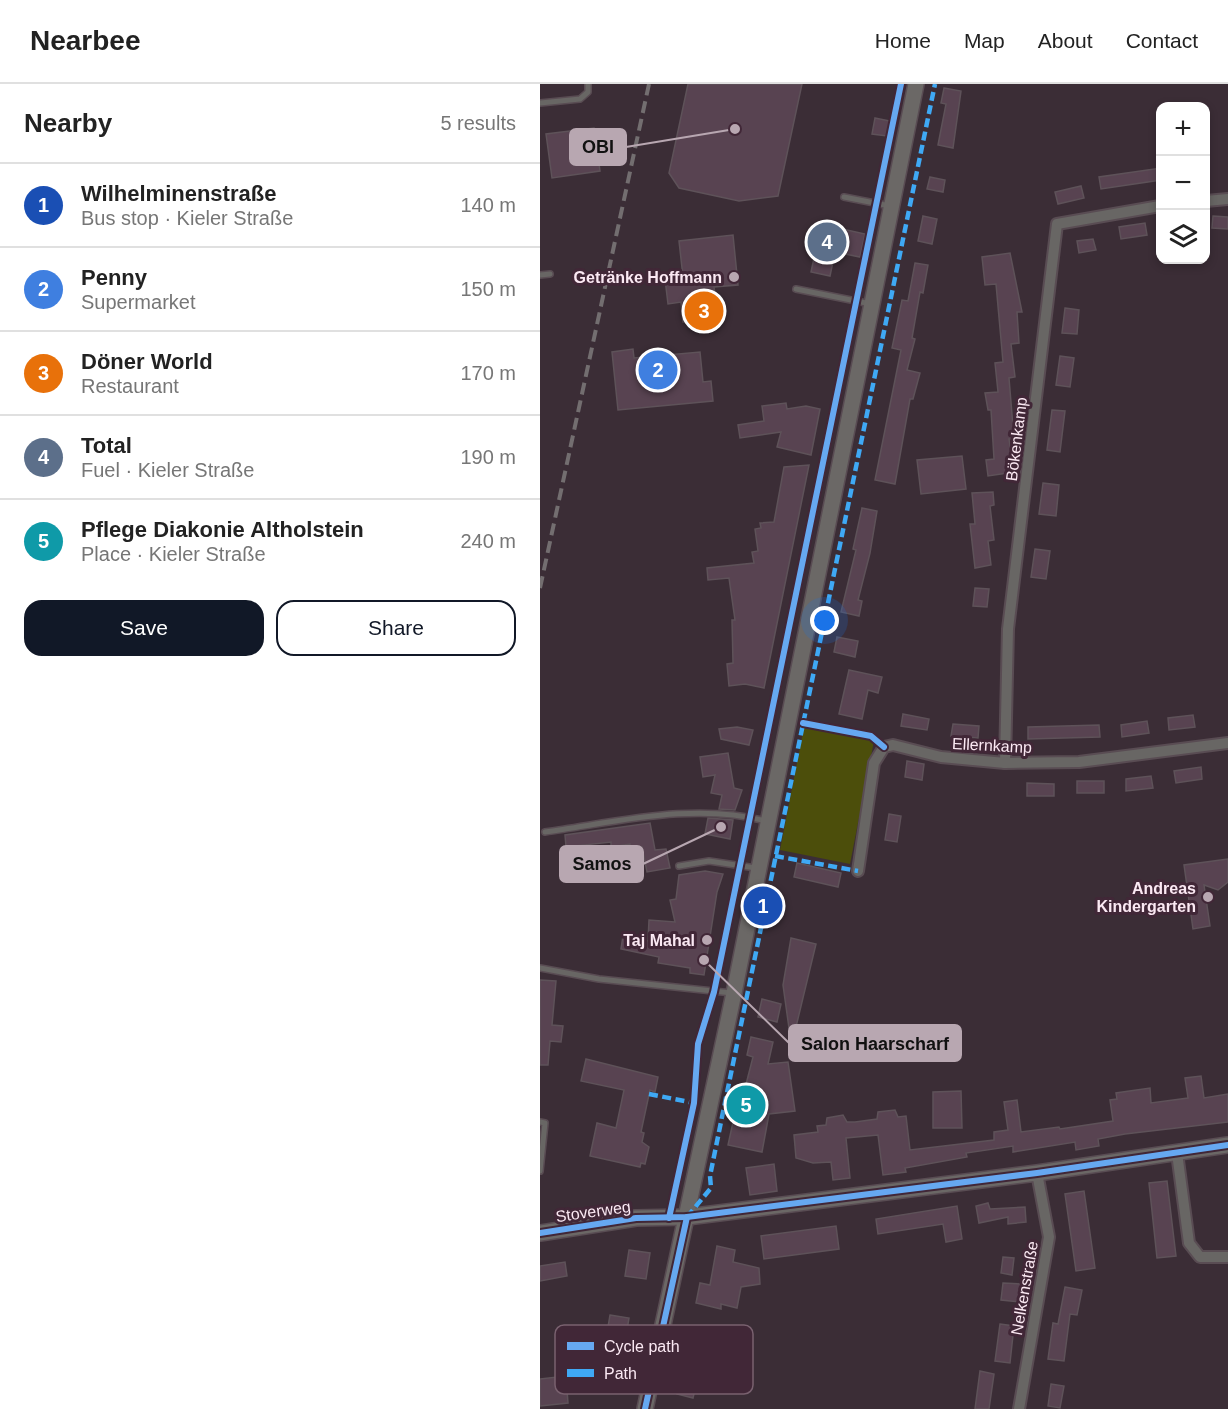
<!DOCTYPE html>
<meta charset="utf-8">
<style>
:root{--surface:#fff;--page:#f2f2f2;--text:#222;--muted:#767676;--line:#e0e0e0;--accent:#111827}
body{margin:0;font-family:Arial,sans-serif;background:var(--page);color:var(--text)}
.controls{position:absolute;right:18px;top:18px;display:grid;overflow:hidden;border-radius:12px;box-shadow:0 3px 9px #0003}
.controls button{width:54px;height:54px;display:grid;place-items:center;padding:0;border:0;border-bottom:2px solid var(--line);background:var(--surface);color:var(--text);font:30px sans-serif}
.you{position:absolute;left:285px;top:537px;width:21px;height:21px;margin:-15px;border:4px solid #fff;border-radius:50%;background:#1a73e8;box-shadow:0 0 0 9px #1a73e833}
.badge{display:grid;place-items:center;width:39px;height:39px;border-radius:50%;background:var(--accent);color:#fff;font-size:20px;font-weight:700}
.pin{position:absolute;translate:-50% -50%;border:3px solid #fff;box-shadow:0 2px 6px #0006}
.list{margin:0;padding:0;list-style:none}
h2{display:flex;justify-content:space-between;align-items:center;height:78px;margin:0;padding:0 24px;font-size:26px}
h2 small{font-size:20px;font-weight:400;color:var(--muted)}
.list li{display:grid;grid-template-columns:39px 1fr auto;gap:18px;align-items:center;box-sizing:border-box;height:84px;padding:0 24px;border-top:2px solid var(--line)}
.list b{display:block;font-size:22px;white-space:nowrap}
.list p{margin:0;font-size:20px;white-space:nowrap;color:var(--muted)}
.list em{font-size:20px;font-style:normal;color:var(--muted)}
.actions{display:flex;gap:12px;padding:18px 24px}
.actions a{flex:1;padding:14px 0;border:2px solid var(--accent);border-radius:18px;text-align:center;font-size:21px;color:var(--accent)}
.actions .main{background:var(--accent);color:#fff}
.icon{flex:none;width:33px;height:33px;fill:none;stroke:currentColor;stroke-width:2;stroke-linecap:round;stroke-linejoin:round}
.map{position:relative;flex:none;width:688px;height:1325px;overflow:hidden}
header{display:flex;align-items:center;gap:36px;box-sizing:border-box;height:84px;padding:0 30px;background:var(--surface);border-bottom:2px solid var(--line)}
header strong{font-size:28px}
nav{display:flex;gap:33px;margin-inline-start:auto;font-size:21px}
main{display:flex}
aside{flex:1;background:var(--surface)}
.map>svg:first-child{display:block}
.green{fill:#4c4e0b}
.building{fill:#584351;stroke:#5e5259;stroke-width:1.5}
.lines{fill:none;stroke-linecap:round;stroke-linejoin:round}
.lane-casing{stroke:#594c53;stroke-width:8}
.street-casing{stroke:#594c53;stroke-width:14}
.secondary-casing{stroke:#594c53;stroke-width:18}
.lane{stroke:#686664;stroke-width:5}
.street{stroke:#686664;stroke-width:10}
.secondary{stroke:#6b6866;stroke-width:15}
.rail{stroke:#736e70;stroke-width:4;stroke-dasharray:12 6;stroke-linecap:butt}
.quiet{stroke:#3fa9f5;stroke-width:4.5;stroke-dasharray:9 4.5;stroke-linecap:butt}
.cycleway-casing{stroke:#412737;stroke-width:10}
.cycleway{stroke:#66a8f1;stroke-width:6}
.poi-dot{fill:#b8a7b1;stroke:#412737;stroke-width:2}
.labels{text-anchor:middle;stroke-width:6;stroke-linejoin:round;paint-order:stroke}
.poi-label{font-size:16px;font-weight:bold;fill:#fbe9f3;stroke:#412737;text-anchor:end}
.street-label{font-size:16px;fill:#fbe9f3;stroke:#412737}
.key{fill:#412737;stroke:#79616f;stroke-width:1.5}
.key-label{font-size:16px;fill:#fbe9f3}
.leader{fill:none;stroke:#b8a7b1;stroke-width:2}
.callout-dot{fill:#b8a7b1;stroke:#412737;stroke-width:2}
.callout{fill:#b8a7b1;stroke:#b8a7b1;stroke-width:2}
.callout-label{font-size:18px;text-anchor:middle;font-weight:bold;fill:#111}
</style>
<header>
<strong>Nearbee</strong>
<nav><a>Home</a><a>Map</a><a>About</a><a>Contact</a></nav>
</header>
<main>
<aside>
<h2>Nearby<small>5 results</small></h2>
<ul class="list">
<li><span class="badge" style="background:#1a4fb4">1</span><div><b>Wilhelminenstraße</b><p>Bus stop · Kieler Straße</p></div><em>140 m</em></li>
<li><span class="badge" style="background:#3f7fe0">2</span><div><b>Penny</b><p>Supermarket</p></div><em>150 m</em></li>
<li><span class="badge" style="background:#e8710a">3</span><div><b>Döner World</b><p>Restaurant</p></div><em>170 m</em></li>
<li><span class="badge" style="background:#5c6f8a">4</span><div><b>Total</b><p>Fuel · Kieler Straße</p></div><em>190 m</em></li>
<li><span class="badge" style="background:#0f9aa8">5</span><div><b>Pflege Diakonie Altholstein</b><p>Place · Kieler Straße</p></div><em>240 m</em></li>
</ul>
<div class="actions"><a class="main">Save</a><a>Share</a></div>
</aside>
<div class="map">
<svg width="688" height="1325" viewBox="0 0 688 1325">
<rect width="100%" height="100%" fill="#3b2d36"/>
<polygon class="green" points="264,643 334,657 310,780 240,766"/>
<g class="building">
<polygon points="148,0 262,0 238,112 199,117 139,104 129,89"/>
<polygon points="404,4 421,7 413,64 398,61 406,20 401,19"/>
<polygon points="335,34 350,37 347,52 332,50"/>
<polygon points="54,44 60,87 12,94 6,50"/>
<polygon points="621,84 621,96 561,105 559,93"/>
<polygon points="390,93 405,96 403,108 387,105"/>
<polygon points="541,102 544,114 518,120 515,108"/>
<polygon points="383,132 397,135 392,160 378,157"/>
<polygon points="673,132 688,133 688,145 672,144"/>
<polygon points="605,139 607,151 581,155 579,143"/>
<polygon points="298,144 325,150 320,173 295,168 290,192 271,188 280,146 297,150"/>
<polygon points="193,151 198,201 174,203 178,234 143,238 141,218 128,220 125,195 143,193 139,157"/>
<polygon points="553,155 556,166 539,169 537,157"/>
<polygon points="470,169 482,228 477,228 479,259 471,260 475,293 469,294 474,355 469,355 474,388 448,392 446,376 454,375 451,326 448,326 445,309 458,308 455,279 463,278 456,200 445,201 442,173"/>
<polygon points="375,179 388,181 383,209 380,208 372,254 375,255 367,286 380,289 373,315 370,315 355,400 335,396 361,266 352,264 362,216 368,217"/>
<polygon points="525,224 539,226 537,250 522,249"/>
<polygon points="93,265 94,274 160,268 163,298 171,297 173,317 78,326 72,268"/>
<polygon points="520,272 534,274 530,303 516,301"/>
<polygon points="246,319 247,325 266,322 280,325 271,371 237,363 241,348 200,354 198,341 224,337 222,322"/>
<polygon points="512,326 525,327 520,368 507,366"/>
<polygon points="422,372 426,405 381,410 377,376"/>
<polygon points="269,381 224,604 205,600 189,602 187,580 193,579 192,536 195,536 189,494 168,496 167,484 214,479 212,468 218,467 215,445 221,444 220,439 234,438 244,383"/>
<polygon points="503,399 519,401 516,432 499,430"/>
<polygon points="453,408 454,421 450,422 454,456 448,457 451,481 435,484 430,440 435,440 432,409"/>
<polygon points="322,424 337,427 330,469 318,516 322,517 319,532 301,528 316,466 313,465"/>
<polygon points="495,465 510,467 506,495 491,493"/>
<polygon points="435,504 449,505 447,523 433,522"/>
<polygon points="297,553 318,557 315,573 294,568"/>
<polygon points="309,586 342,593 338,609 328,606 322,635 299,630"/>
<polygon points="363,630 389,635 387,646 361,642"/>
<polygon points="653,631 655,643 629,646 628,634"/>
<polygon points="607,637 609,649 582,653 581,641"/>
<polygon points="413,640 439,642 438,654 411,652"/>
<polygon points="559,641 560,653 488,655 488,643"/>
<polygon points="197,643 213,646 209,661 181,655 179,645"/>
<polygon points="188,669 194,704 202,706 195,726 179,725 182,711 171,709 175,691 163,693 160,673"/>
<polygon points="367,677 384,680 382,696 365,693"/>
<polygon points="661,683 662,695 636,699 634,687"/>
<polygon points="611,692 613,704 586,707 586,695"/>
<rect x="537" y="697" width="27" height="12"/>
<polygon points="487,699 514,700 514,712 487,712"/>
<polygon points="349,730 361,732 357,758 345,756"/>
<polygon points="168,734 193,736 190,755 165,750"/>
<polygon points="110,739 115,766 126,765 130,784 107,788 102,763 91,765 90,760 71,763 71,758 26,763 25,751"/>
<polygon points="688,775 688,798 678,806 664,801 670,842 653,845 644,781"/>
<polygon points="257,779 301,789 298,803 254,793"/>
<polygon points="165,787 183,790 177,808 164,891 150,889 150,884 118,879 119,873 81,865 83,852 108,857 109,836 135,838 130,816 136,815 139,791"/>
<polygon points="251,854 276,860 255,947 259,947 263,972 253,973 243,901"/>
<polygon points="0,896 16,897 12,941 23,942 21,958 10,957 8,981 0,981"/>
<polygon points="222,915 241,920 237,938 218,933"/>
<polygon points="211,953 233,958 228,980 248,978 255,1027 229,1030 222,1068 188,1061 199,1011 203,1012 213,973 207,971"/>
<polygon points="46,975 118,993 115,1008 110,1006 101,1048 104,1049 102,1058 109,1063 105,1080 101,1079 100,1083 50,1072 57,1039 76,1044 84,1006 41,997"/>
<polygon points="661,992 664,1014 688,1010 688,1038 585,1050 558,1055 559,1062 536,1066 535,1058 473,1068 473,1062 426,1069 427,1073 365,1084 366,1088 343,1091 338,1051 306,1054 310,1094 293,1096 291,1078 273,1079 256,1074 254,1051 278,1048 277,1042 286,1041 287,1034 303,1031 307,1038 315,1038 337,1035 338,1028 355,1026 358,1033 366,1032 370,1066 454,1056 454,1048 468,1046 464,1018 477,1016 481,1048 519,1043 520,1045 573,1037 570,1016 577,1015 576,1009 610,1004 611,1019 648,1014 645,994"/>
<polygon points="421,1007 422,1044 393,1044 393,1008"/>
<polygon points="234,1080 237,1107 210,1111 206,1084"/>
<polygon points="627,1097 636,1172 617,1174 609,1099"/>
<polygon points="544,1107 555,1184 536,1187 525,1110"/>
<polygon points="448,1119 450,1125 485,1123 486,1138 468,1140 468,1133 439,1139 436,1122"/>
<polygon points="417,1122 422,1155 406,1158 403,1140 338,1150 336,1135"/>
<polygon points="296,1142 299,1165 224,1175 221,1152"/>
<polygon points="177,1162 195,1166 193,1178 219,1184 220,1200 201,1203 197,1224 181,1220 181,1225 156,1219 160,1199 170,1201"/>
<polygon points="89,1166 110,1169 106,1195 85,1192"/>
<polygon points="463,1173 474,1174 472,1191 461,1189"/>
<polygon points="25,1178 27,1192 0,1197 0,1182"/>
<polygon points="463,1199 482,1200 480,1218 461,1216"/>
<polygon points="525,1203 542,1206 537,1231 530,1230 524,1277 508,1275 513,1239 518,1240"/>
<polygon points="70,1231 89,1234 81,1281 62,1278"/>
<polygon points="460,1240 474,1242 470,1279 455,1277"/>
<polygon points="154,1242 169,1246 153,1314 137,1310"/>
<polygon points="440,1287 454,1290 449,1325 435,1325"/>
<polygon points="26,1292 28,1319 0,1322 0,1295"/>
<polygon points="511,1300 524,1302 520,1324 508,1322"/>
</g>
<g class="lines">
<g class="lane-casing">
<g id="lane">
<polyline points="0,19 40,15 48,8 48,0"/>
<polyline points="304,113 350,122"/>
<polyline points="0,191 10,190"/>
<polyline points="256,205 331,220"/>
<path d="M5,748c72,-10 149,-30 221,-11"/>
<polyline points="139,782 169,777 216,784"/>
<polyline points="0,884 59,895 192,909"/>
<polyline points="0,1038 5,1039 0,1087"/>
</g>
</g>
<g class="street-casing">
<g id="street">
<polyline points="666,117 688,115"/>
<polyline points="465,679 468,545 517,140 620,122"/>
<polyline points="318,787 334,679 344,663 353,661 401,673 465,679 539,678 688,659"/>
<polyline points="637,1069 649,1159 660,1173 688,1173"/>
<polyline points="479,1325 509,1153 497,1089"/>
</g>
</g>
<g class="secondary-casing">
<g id="secondary">
<polyline points="0,1149 96,1134 147,1133 497,1089 688,1061"/>
<polyline points="105,1325 194,909 376,0"/>
</g>
</g>
<use href="#lane" class="lane"/>
<use href="#street" class="street"/>
<use href="#secondary" class="secondary"/>
<polyline class="rail" points="0,504 109,0"/>
<g class="quiet">
<polyline points="235,772 318,787"/>
<polyline points="109,1010 154,1019"/>
<polyline points="147,1133 171,1104 170,1092 182,1033 395,0"/>
</g>
<g class="cycleway-casing">
<g id="cycleway">
<polyline points="263,639 331,652 344,663"/>
<polyline points="129,1134 154,1019 158,960 174,908 361,0"/>
<polyline points="0,1149 96,1134 147,1133 497,1089 688,1061"/>
<polyline points="105,1325 147,1133"/>
</g>
</g>
<use href="#cycleway" class="cycleway"/>
</g>
<g class="poi-dot">
<circle cx="194" cy="193" r="6"/>
<circle cx="668" cy="813" r="6"/>
<circle cx="167" cy="856" r="6"/>
</g>
<g class="labels">
<g class="poi-label">
<text x="182" y="199">Getränke Hoffmann</text>
<text x="656" y="810">Andreas<tspan x="656" dy="18">Kindergarten</tspan></text>
<text x="155" y="862">Taj Mahal</text>
</g>
<g class="street-label">
<text transform="translate(476 355) rotate(-83)" y="6">Bökenkamp</text>
<text transform="translate(452 661) rotate(3)" y="6">Ellernkamp</text>
<text transform="translate(53 1127) rotate(-8)" y="6">Stoverweg</text>
<text transform="translate(484 1204) rotate(-80)" y="6">Nelkenstraße</text>
</g>
</g>
<rect x="15" y="1241" width="198" height="69" rx="9" class="key"/>
<rect x="27" y="1258" width="27" height="8" fill="#66a8f1"/>
<rect x="27" y="1285" width="27" height="8" fill="#3fa9f5"/>
<g class="key-label">
<text x="64" y="1268">Cycle path</text>
<text x="64" y="1295">Path</text>
</g>
<path class="leader" d="M195 45L86 63M181 743L103 780M164 876L249 959"/>
<g class="callout-dot">
<circle cx="195" cy="45" r="6"/>
<circle cx="181" cy="743" r="6"/>
<circle cx="164" cy="876" r="6"/>
</g>
<g class="callout">
<rect x="30" y="45" width="56" height="36" rx="6"/>
<rect x="20" y="762" width="83" height="36" rx="6"/>
<rect x="249" y="941" width="172" height="36" rx="6"/>
</g>
<g class="callout-label">
<text x="58" y="69">OBI</text>
<text x="62" y="786">Samos</text>
<text x="335" y="966">Salon Haarscharf</text>
</g>
</svg>
<div class="controls">
<button>+</button>
<button>−</button>
<button><svg class="icon" aria-label="layers" viewBox="0 0 24 24"><path d="M12 4l9 5-9 5-9-5zM3 14l9 5 9-5"/></svg></button>
</div>
<div class="you"></div>
<div class="pin badge" style="left:223px;top:822px;background:#1a4fb4">1</div>
<div class="pin badge" style="left:118px;top:286px;background:#3f7fe0">2</div>
<div class="pin badge" style="left:164px;top:227px;background:#e8710a">3</div>
<div class="pin badge" style="left:287px;top:158px;background:#5c6f8a">4</div>
<div class="pin badge" style="left:206px;top:1021px;background:#0f9aa8">5</div>
</div>
</main>
